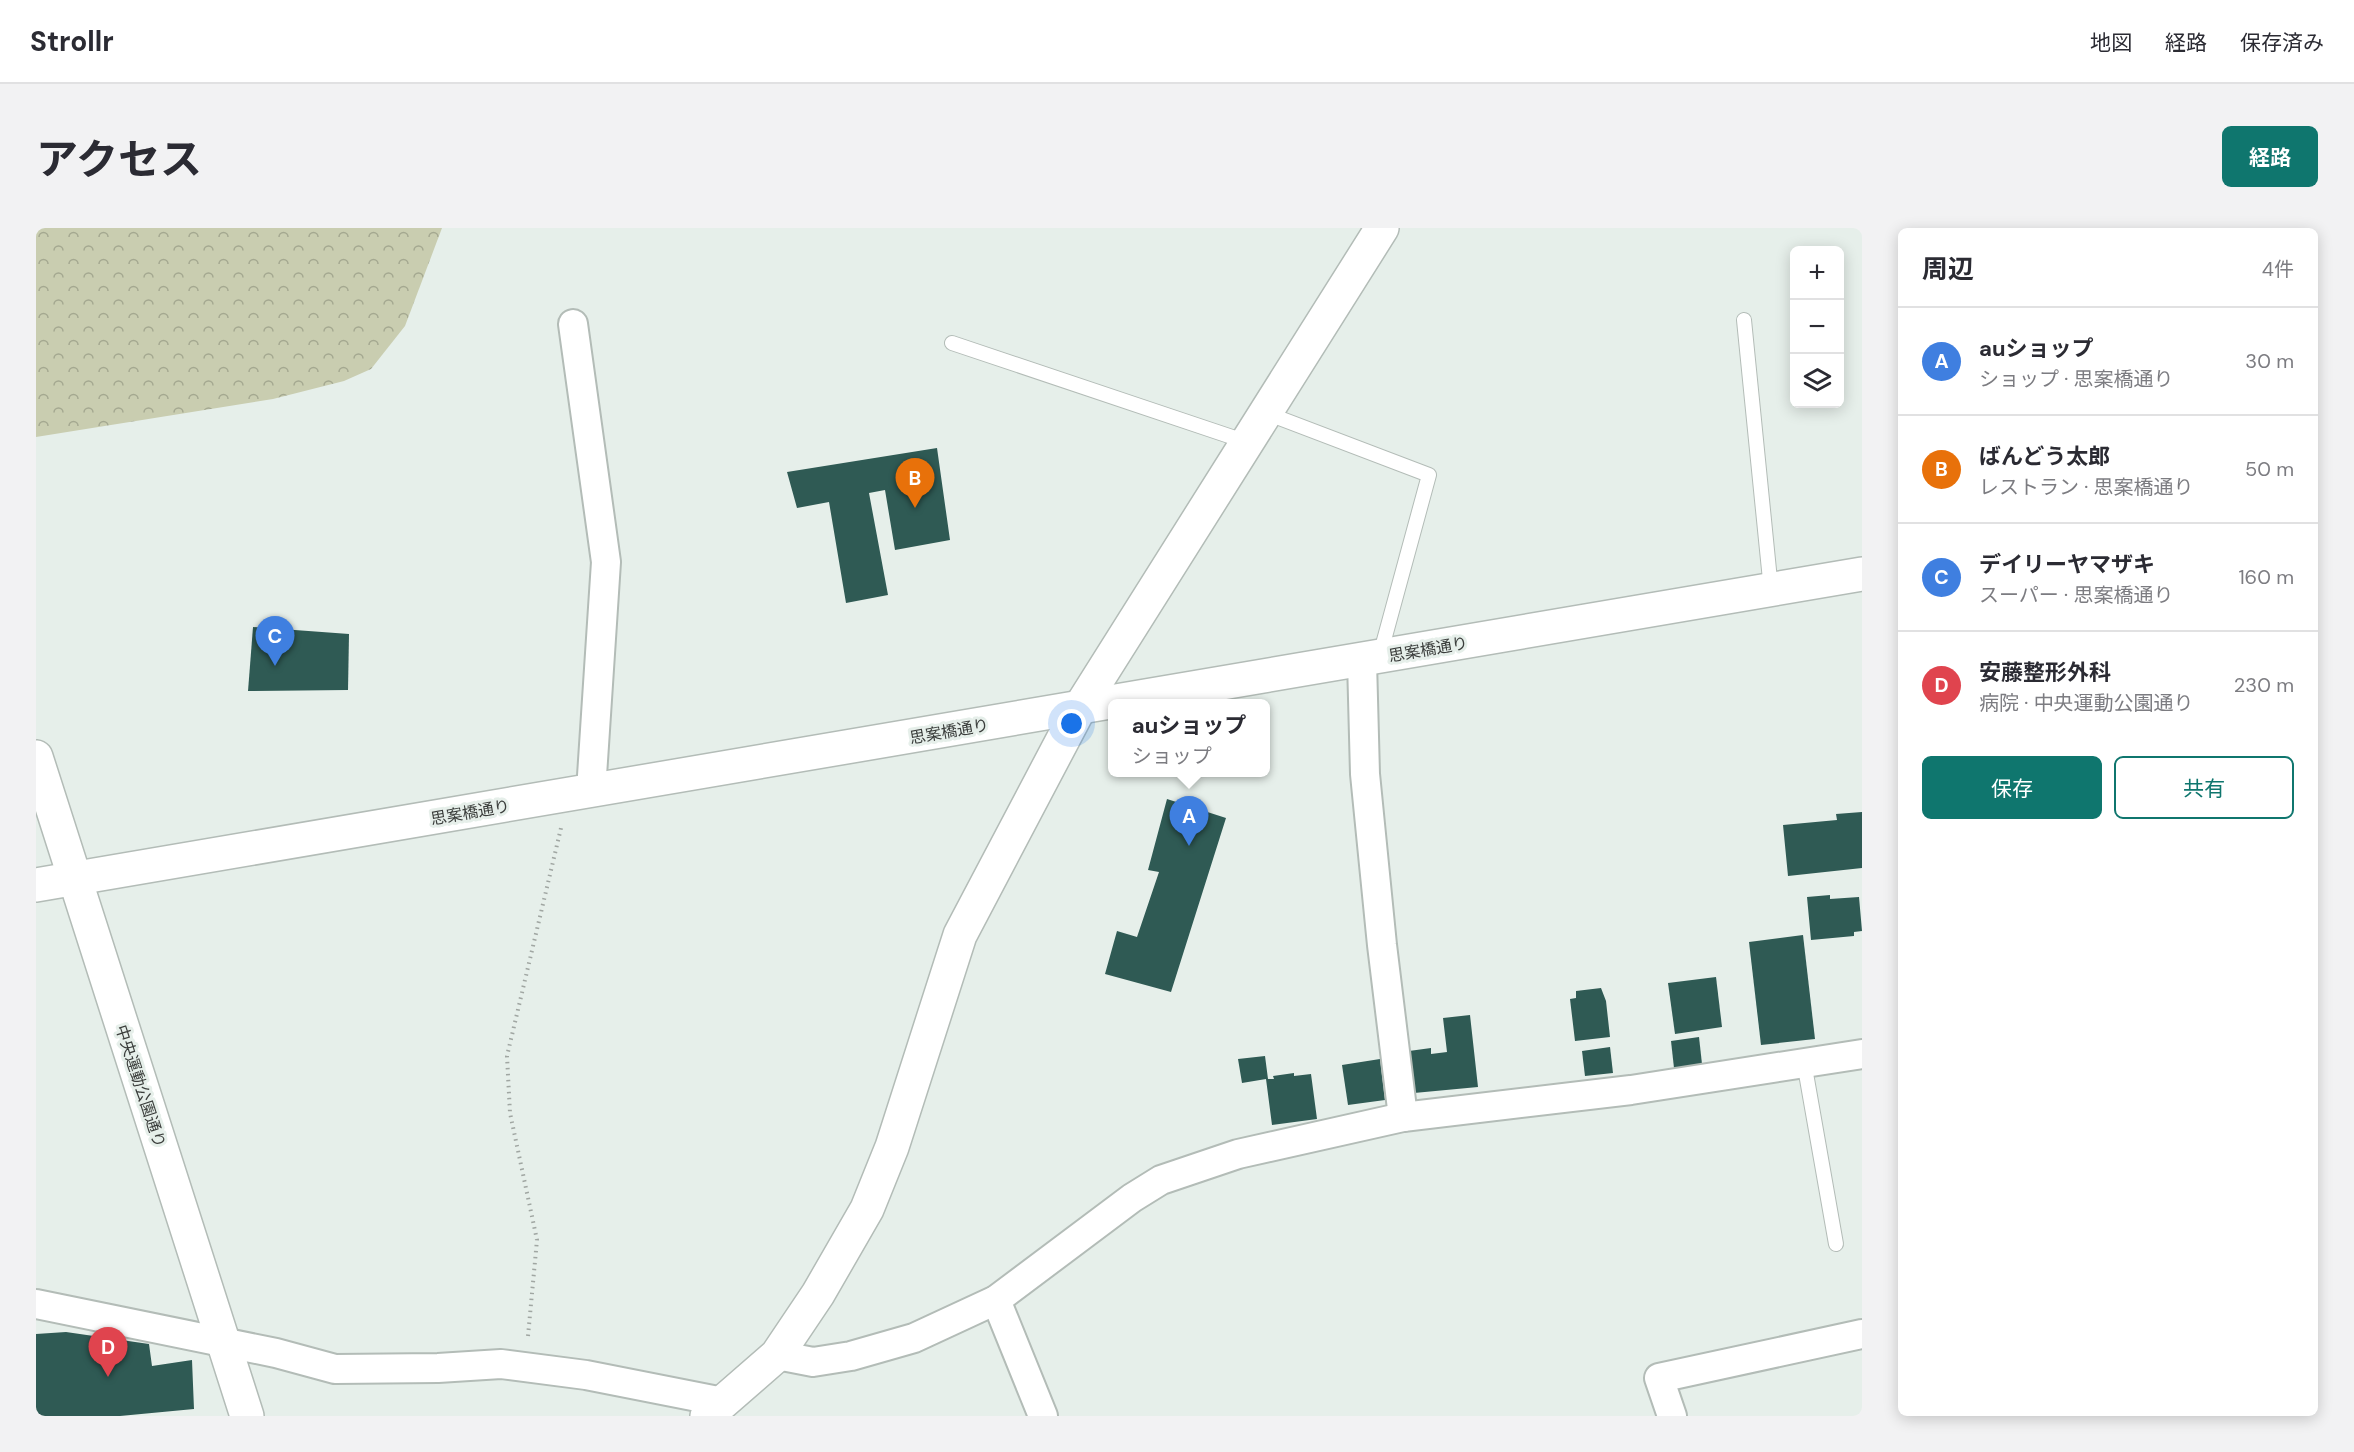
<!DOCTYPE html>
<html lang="ja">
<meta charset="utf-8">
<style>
:root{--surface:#fff;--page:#f2f2f3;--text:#2b2b33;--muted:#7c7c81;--line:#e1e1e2;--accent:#0f766e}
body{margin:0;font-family:"DM Sans","Noto Sans JP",sans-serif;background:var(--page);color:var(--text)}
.controls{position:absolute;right:18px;top:18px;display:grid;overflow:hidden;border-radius:9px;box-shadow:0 3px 15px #0003}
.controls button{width:54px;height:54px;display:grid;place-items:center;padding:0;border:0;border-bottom:2px solid var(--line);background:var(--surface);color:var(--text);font:30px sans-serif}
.you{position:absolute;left:1036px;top:496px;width:21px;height:21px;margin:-15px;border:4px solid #fff;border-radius:50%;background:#1a73e8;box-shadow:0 0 0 9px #1a73e833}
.badge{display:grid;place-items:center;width:39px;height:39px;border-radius:50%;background:var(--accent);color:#fff;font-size:20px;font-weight:700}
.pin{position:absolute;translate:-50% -50px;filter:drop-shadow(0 2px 3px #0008)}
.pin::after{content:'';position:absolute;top:32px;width:21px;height:18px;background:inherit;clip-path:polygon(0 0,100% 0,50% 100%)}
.popup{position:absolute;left:1072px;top:471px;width:162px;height:78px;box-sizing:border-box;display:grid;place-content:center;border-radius:9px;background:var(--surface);filter:drop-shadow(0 2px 4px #0005);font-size:20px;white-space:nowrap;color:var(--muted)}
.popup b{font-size:22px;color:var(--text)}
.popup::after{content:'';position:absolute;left:50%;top:100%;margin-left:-12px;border:12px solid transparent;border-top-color:var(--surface)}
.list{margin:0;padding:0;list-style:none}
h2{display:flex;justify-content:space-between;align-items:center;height:78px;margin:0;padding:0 24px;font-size:26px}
h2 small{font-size:20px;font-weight:400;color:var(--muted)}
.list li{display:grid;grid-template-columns:39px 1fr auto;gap:18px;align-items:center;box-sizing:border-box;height:108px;padding:0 24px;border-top:2px solid var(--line)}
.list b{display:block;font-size:22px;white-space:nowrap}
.list p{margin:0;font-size:20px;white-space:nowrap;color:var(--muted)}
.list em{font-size:20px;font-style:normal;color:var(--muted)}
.actions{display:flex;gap:12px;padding:18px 24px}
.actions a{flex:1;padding:14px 0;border:2px solid var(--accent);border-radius:9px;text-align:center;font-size:21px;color:var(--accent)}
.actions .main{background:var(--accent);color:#fff}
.icon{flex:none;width:33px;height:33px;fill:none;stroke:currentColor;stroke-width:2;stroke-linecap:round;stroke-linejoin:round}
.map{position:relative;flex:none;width:1826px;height:1188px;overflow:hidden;border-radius:9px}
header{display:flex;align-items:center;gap:36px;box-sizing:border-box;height:84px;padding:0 30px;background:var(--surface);border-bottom:2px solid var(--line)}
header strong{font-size:28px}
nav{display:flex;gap:33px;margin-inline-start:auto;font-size:21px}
.intro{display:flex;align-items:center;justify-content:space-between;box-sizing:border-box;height:144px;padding:0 36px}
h1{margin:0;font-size:42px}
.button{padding:15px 27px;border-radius:9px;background:var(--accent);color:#fff;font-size:21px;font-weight:700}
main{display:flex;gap:36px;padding:0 36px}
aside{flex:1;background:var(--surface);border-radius:9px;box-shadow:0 3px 15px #0003}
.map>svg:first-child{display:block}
.forest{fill:url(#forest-crowns)}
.building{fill:#2f5a54}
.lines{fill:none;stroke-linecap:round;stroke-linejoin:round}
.service-casing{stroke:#b3bcb7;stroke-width:16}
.minor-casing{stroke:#b3bcb7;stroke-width:32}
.tertiary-casing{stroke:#b3bcb7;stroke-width:36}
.path{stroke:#a0a6a2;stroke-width:4;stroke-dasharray:1.5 4.5;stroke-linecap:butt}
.service{stroke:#fff;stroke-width:14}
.minor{stroke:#fff;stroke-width:28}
.tertiary{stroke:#fff;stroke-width:33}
.labels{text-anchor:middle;stroke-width:6;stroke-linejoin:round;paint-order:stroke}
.street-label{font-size:16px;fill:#3a3d3b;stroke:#e6efea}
</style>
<header>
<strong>Strollr</strong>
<nav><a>地図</a><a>経路</a><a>保存済み</a></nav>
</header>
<div class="intro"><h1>アクセス</h1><a class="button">経路</a></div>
<main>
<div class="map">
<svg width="1826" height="1188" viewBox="0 0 1826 1188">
<defs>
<pattern id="forest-crowns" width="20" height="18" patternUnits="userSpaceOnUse" patternTransform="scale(1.5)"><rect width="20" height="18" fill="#c9cdb0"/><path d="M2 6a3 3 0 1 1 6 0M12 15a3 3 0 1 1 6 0" fill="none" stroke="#a4a890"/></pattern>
</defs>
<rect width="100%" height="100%" fill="#e6efea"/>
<polygon class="forest" points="0,0 406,0 369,98 335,141 308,153 237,171 0,209"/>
<g class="building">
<polygon points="901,220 914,312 859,322 849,262 833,265 852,367 810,375 793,274 761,280 751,244"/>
<polygon points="217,399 313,406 312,462 212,463"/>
<polygon points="1131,571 1190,590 1135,764 1069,746 1081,703 1101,709 1123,644 1112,642"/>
<polygon points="1826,584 1826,640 1752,648 1747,597 1801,592 1800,586"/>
<polygon points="1794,667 1794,671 1823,669 1826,703 1818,704 1818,708 1775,712 1771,669"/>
<polygon points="1767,707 1779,811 1725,817 1713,714"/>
<polygon points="1680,749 1686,799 1639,806 1632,755"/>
<polygon points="1565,760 1570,773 1574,809 1539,813 1534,771 1540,770 1540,763"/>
<polygon points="1434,787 1442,859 1378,865 1373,823 1395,820 1395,826 1411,824 1407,790"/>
<polygon points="1663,809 1666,836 1638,840 1635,813"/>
<polygon points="1574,819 1577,845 1549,848 1546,823"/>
<polygon points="1229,828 1232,851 1238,851 1237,848 1258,845 1258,848 1275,846 1281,891 1236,897 1230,851 1206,855 1202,831"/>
<polygon points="1344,831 1349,872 1312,877 1306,837"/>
<polygon points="30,1104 113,1116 116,1138 156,1132 158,1181 84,1188 0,1188 0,1106"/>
</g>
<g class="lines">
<g class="service-casing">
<g id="service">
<polyline points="1708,92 1735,362"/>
<polyline points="916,115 1211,214"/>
<polyline points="1230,185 1393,247 1344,427"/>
<polyline points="1768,834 1800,1016"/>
</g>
</g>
<g class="minor-casing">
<g id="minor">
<polyline points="537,96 570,334 555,563"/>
<polyline points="1326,433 1329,546 1346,717 1367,889"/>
<polyline points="960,1072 1007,1188"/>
<polyline points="0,1076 240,1125 299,1141 402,1140 465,1136 550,1147 687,1174"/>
<polyline points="741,1127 777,1134 815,1128 878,1110 960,1072 1096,970 1125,952 1202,926 1367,889 1595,862 1826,826"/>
<polyline points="1636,1188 1623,1150 1826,1106"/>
</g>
</g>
<g class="tertiary-casing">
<g id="tertiary">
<polyline points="0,529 211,1188"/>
<polyline points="0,657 1826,346"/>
<polyline points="671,1188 741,1127 782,1066 831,981 856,919 924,707 1043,481 1346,0"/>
</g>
</g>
<polyline class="path" points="492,1108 501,1012 474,885 471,828 525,600"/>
<use href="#service" class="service"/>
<use href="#minor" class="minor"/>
<use href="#tertiary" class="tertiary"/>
</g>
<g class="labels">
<g class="street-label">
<text transform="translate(1392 421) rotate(-10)" y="6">思案橋通り</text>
<text transform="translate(913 503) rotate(-10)" y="6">思案橋通り</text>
<text transform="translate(434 584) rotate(-10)" y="6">思案橋通り</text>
<text transform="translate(105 858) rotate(72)" y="6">中央運動公園通り</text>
</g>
</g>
</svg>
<div class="controls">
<button>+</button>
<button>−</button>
<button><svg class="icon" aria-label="layers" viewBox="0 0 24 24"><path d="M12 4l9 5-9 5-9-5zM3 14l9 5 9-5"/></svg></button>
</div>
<div class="you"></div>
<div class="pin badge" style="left:1153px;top:618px;background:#3f7fe0">A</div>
<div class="popup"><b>auショップ</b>ショップ</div>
<div class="pin badge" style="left:879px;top:280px;background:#e8710a">B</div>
<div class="pin badge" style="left:239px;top:438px;background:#3f7fe0">C</div>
<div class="pin badge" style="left:72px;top:1149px;background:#e0444e">D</div>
</div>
<aside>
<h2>周辺<small>4件</small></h2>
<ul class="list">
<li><span class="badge" style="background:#3f7fe0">A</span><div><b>auショップ</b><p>ショップ · 思案橋通り</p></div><em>30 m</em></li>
<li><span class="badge" style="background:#e8710a">B</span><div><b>ばんどう太郎</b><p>レストラン · 思案橋通り</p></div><em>50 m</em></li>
<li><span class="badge" style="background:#3f7fe0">C</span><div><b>デイリーヤマザキ</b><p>スーパー · 思案橋通り</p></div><em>160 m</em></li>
<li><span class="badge" style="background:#e0444e">D</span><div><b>安藤整形外科</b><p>病院 · 中央運動公園通り</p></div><em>230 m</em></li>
</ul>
<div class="actions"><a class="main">保存</a><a>共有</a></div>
</aside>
</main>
